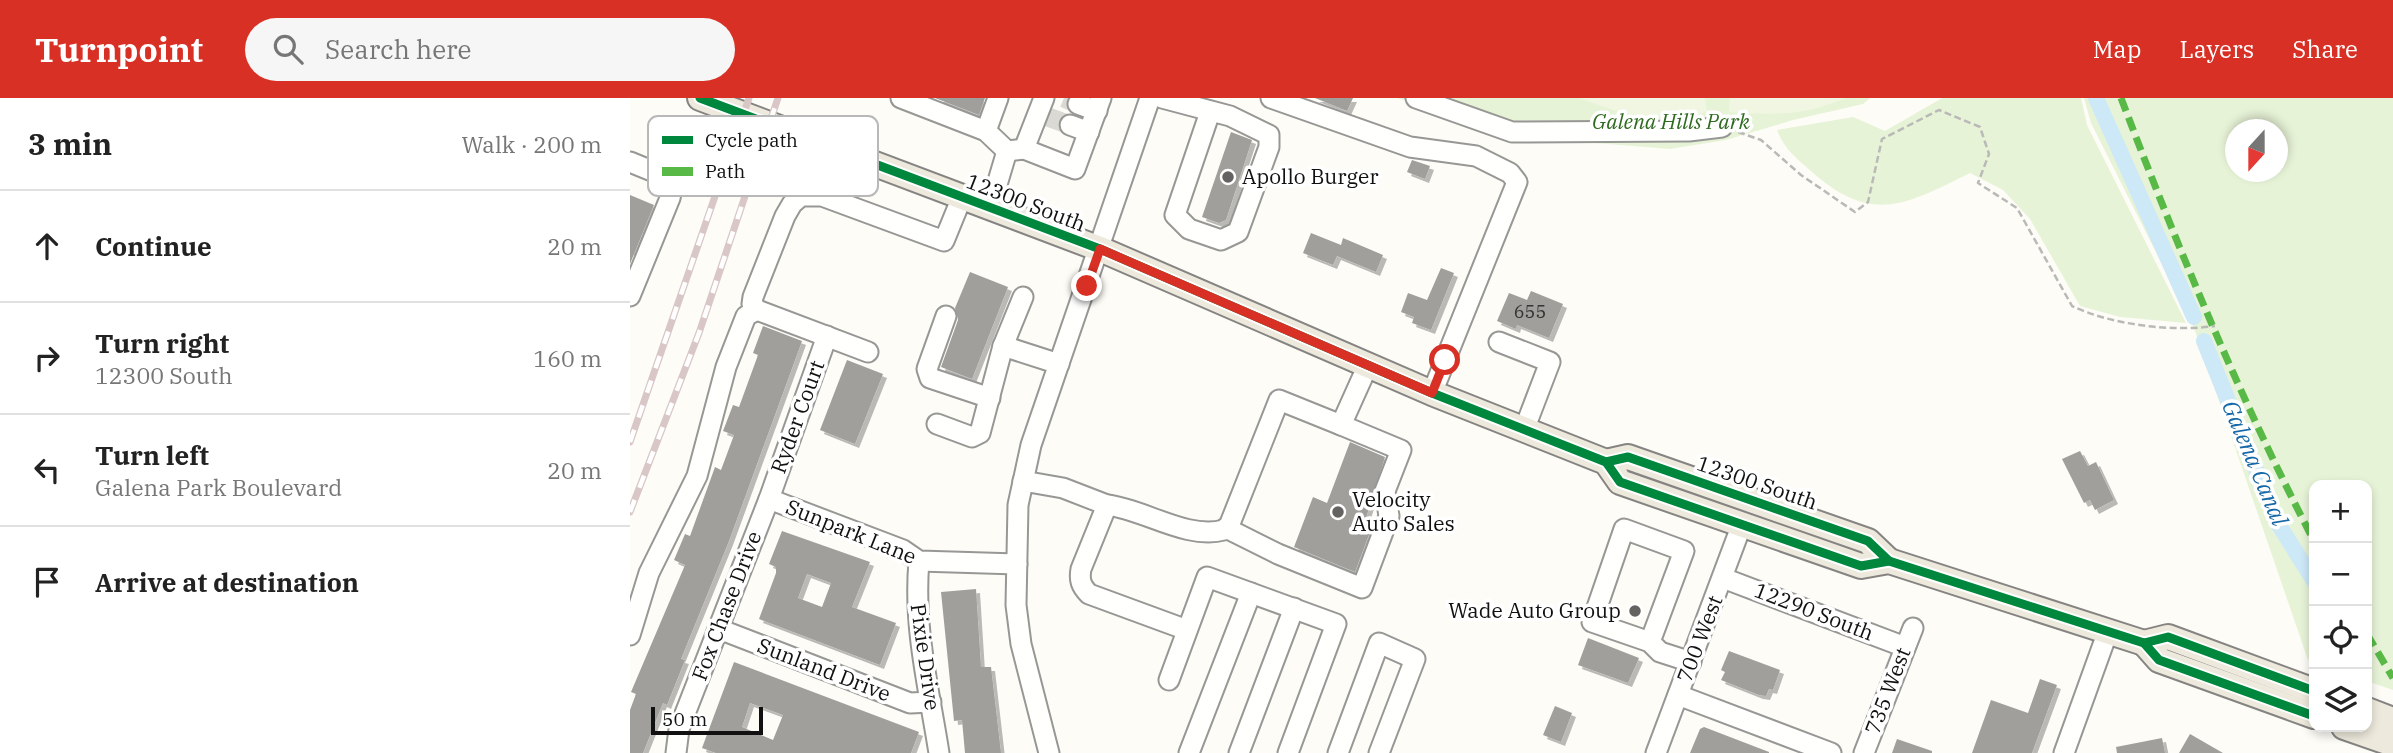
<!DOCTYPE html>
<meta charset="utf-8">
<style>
:root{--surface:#fff;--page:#f6f6f6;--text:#222;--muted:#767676;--line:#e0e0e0;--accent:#d93025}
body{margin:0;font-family:"IBM Plex Serif",serif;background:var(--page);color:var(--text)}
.controls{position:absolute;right:21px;bottom:21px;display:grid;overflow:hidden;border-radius:14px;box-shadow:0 4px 10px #0003}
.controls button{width:63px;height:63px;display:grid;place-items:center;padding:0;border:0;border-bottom:2px solid var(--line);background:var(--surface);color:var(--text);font:35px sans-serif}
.compass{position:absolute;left:1595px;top:21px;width:63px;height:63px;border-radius:50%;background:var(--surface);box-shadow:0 4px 10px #0003;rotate:201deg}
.scale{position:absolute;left:21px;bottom:18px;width:112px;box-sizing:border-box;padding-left:7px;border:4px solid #111;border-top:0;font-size:19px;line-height:24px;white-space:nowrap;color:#111;-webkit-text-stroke:5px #fff;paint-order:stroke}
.stop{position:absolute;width:21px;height:21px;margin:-16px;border:5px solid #d93025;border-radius:50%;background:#fff}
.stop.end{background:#d93025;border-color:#fff;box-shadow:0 2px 7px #0008}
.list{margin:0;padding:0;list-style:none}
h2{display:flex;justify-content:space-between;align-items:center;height:91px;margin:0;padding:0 28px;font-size:30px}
h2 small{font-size:23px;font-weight:400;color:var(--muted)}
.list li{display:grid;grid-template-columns:46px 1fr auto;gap:21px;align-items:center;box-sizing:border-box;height:112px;padding:0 28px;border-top:2px solid var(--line)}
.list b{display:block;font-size:26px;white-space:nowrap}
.list p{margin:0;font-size:23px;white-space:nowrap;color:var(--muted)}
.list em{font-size:23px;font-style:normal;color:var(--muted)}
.icon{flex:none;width:38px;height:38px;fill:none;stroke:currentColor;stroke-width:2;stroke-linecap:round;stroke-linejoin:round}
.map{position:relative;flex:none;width:1763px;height:655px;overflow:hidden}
header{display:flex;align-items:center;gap:42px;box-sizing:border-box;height:98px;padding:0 35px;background:var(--accent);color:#fff}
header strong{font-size:33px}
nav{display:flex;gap:38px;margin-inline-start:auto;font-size:24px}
.search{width:490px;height:63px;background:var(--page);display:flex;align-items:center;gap:18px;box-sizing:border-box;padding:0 24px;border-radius:38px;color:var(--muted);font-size:26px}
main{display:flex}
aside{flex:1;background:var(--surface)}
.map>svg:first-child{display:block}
.green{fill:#e7f3d7;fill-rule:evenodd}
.pitch{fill:#f0f6e1}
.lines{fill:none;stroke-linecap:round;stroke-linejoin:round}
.canal{stroke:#cde8f7;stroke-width:16}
.building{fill:#a19f9c;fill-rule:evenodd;filter:url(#shadow)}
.minor-tunnel{stroke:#dad9d4;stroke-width:19;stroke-dasharray:19 10;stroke-linecap:butt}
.minor-casing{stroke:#979795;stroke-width:23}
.major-casing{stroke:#858482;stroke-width:28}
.path{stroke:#b9b9b8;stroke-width:2.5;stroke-dasharray:7 3.5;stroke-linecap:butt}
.minor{stroke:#fffffe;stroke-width:19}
.major{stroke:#ede9dc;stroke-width:24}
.rail-casing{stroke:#d9c6c7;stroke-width:7}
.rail{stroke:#fff;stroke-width:4.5;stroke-dasharray:13;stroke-linecap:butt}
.quiet{stroke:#58b947;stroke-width:7;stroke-dasharray:14 7;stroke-linecap:butt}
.cycleway-casing{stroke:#fff;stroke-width:13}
.cycleway{stroke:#00873e;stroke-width:9}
.route{stroke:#d93025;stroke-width:9}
.poi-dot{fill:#646362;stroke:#fff;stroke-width:2.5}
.labels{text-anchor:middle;stroke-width:7;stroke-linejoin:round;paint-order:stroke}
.number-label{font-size:18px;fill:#353434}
.park-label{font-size:21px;font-style:italic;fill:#2f6b1f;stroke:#fff}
.poi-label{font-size:21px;fill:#111;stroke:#fff;text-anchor:start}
.street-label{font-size:21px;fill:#111;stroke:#fff}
.water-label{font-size:23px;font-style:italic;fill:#1768a6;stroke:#fff}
.key{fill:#fff;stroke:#b8b8b8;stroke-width:2}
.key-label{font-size:19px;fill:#111}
</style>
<header>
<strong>Turnpoint</strong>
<div class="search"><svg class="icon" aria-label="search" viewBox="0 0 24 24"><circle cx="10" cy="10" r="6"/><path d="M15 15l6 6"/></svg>Search here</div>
<nav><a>Map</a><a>Layers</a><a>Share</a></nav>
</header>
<main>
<aside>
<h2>3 min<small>Walk · 200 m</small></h2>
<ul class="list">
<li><svg class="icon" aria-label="ahead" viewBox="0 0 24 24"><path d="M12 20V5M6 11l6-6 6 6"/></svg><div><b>Continue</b></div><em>20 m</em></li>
<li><svg class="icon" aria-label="right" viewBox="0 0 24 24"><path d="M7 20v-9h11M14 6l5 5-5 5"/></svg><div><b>Turn right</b><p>12300 South</p></div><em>160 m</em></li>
<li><svg class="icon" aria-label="left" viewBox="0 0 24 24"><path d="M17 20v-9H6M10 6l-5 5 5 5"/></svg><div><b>Turn left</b><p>Galena Park Boulevard</p></div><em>20 m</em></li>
<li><svg class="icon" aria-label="arrive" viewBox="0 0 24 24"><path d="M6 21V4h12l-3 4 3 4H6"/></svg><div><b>Arrive at destination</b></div></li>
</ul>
</aside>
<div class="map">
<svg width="1763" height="655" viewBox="0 0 1763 655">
<defs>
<filter id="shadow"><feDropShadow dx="4" dy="4" stdDeviation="0" flood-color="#0004"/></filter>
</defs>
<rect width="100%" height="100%" fill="#fdfcf7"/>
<g class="green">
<polygon points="767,0 1240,0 1233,6 1163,22 1096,42 1040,51 880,38"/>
<path d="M1312,0h139l6,27 99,198 -66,-6 -40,-11 -50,-87 -27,-29 -33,-17c-63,31 -98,53 -159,-2 -15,-13 -27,-22 -34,-41l76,-13 32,14z"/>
<path d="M1454,0h309v592l-26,-9v-196h-53v177l-6,-2 -114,-332 -103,-205zM1605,32h42v42h-42z"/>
</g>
<g class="pitch">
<path d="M950,0h125l2,14c-46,11 -84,4 -127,-14z"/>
<path d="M1100,0h116c-42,18 -72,17 -117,14z"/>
</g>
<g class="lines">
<g class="canal">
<polyline points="1466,0 1564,219"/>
<polyline points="1574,243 1647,424 1684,483"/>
</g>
</g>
<g class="building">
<polygon points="305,0 355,0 349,17"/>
<polygon points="685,0 723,0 717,13"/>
<polygon points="601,34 622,42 596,122 589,125 572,119"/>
<polygon points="782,62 800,68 795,81 777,74"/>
<polygon points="0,97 24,107 0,166"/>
<polygon points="681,135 711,147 713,140 753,157 746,174 707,158 703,167 673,155"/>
<polygon points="811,170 824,175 801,232 782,225 784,219 771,214 778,195 797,202"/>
<polygon points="340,174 378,189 342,281 311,269 328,222 325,210"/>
<polygon points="901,193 933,206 919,240 887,227 886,231 867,223 879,195 897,202"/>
<polygon points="133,228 172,243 99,443 51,561 55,562 37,607 33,605 13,655 0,655 0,612 6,596 1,594 55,467 44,462 55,436 60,438 85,369 91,372 104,337 93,333 103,307 109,309 128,257 123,255"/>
<polygon points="217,262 253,276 225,346 190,332"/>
<polygon points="720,344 755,359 735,423 743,426 725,474 664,449 683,399 697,405"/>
<polygon points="1450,353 1458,368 1466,364 1484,402 1465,412 1460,402 1454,405 1432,361"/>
<path d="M152,433l88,31 -18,45 44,16 -16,42 -121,-46 17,-46v-6l-7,-3zM177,476l24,9 -9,24 -24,-9z"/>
<polygon points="346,491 351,569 361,569 371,655 335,655 332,622 324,623 311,494"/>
<polygon points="958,540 1009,560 998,585 948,567"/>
<polygon points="1099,553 1150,572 1143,592 1139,591 1136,598 1129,597 1091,582 1095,574 1091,572"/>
<path d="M104,564l185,70 -8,21h-195l-14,-5zM120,605l33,12 -10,25 -31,-13z"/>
<polygon points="1410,581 1427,587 1402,655 1342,655 1361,602 1398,615"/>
<polygon points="925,608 942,615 931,644 913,637"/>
<polygon points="1074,629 1139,654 1139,655 1060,655 1070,631"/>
<polygon points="1560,636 1593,655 1549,655"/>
<polygon points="1532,640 1535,655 1487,655 1486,649"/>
<polygon points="1267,641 1302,653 1302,655 1262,655"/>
</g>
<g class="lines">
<g class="minor-tunnel">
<polyline points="434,0 448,6"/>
<polyline points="418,19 440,27"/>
</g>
<g class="minor-casing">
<g id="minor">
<polyline points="271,0 356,33 377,53"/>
<polyline points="532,0 600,18 639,37 639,49 608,134 591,142 559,131 545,117 580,14"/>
<polyline points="641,0 780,49 846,58 880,75 887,84 802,295"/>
<polyline points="786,0 882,34 1059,33 1092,29"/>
<polyline points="448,6 467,13"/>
<polyline points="440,27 459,34"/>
<polyline points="356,33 368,0"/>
<polyline points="394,51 414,0"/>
<polyline points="377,53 394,51 445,71 471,0"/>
<polyline points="0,64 44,82 40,100 0,198"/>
<polyline points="360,110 377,53"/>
<polyline points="127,212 122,206 123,199 155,118 162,106 171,98 192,98 314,143 332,99"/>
<polyline points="127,212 238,254"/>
<polyline points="316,218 297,271 300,280 360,300"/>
<polyline points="869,244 920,264 894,332"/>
<polyline points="373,248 429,266"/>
<polyline points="307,326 342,339 350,335 373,248 393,199"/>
<path d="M393,383l40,7 44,17 -26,64c-2,11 0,17 8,25l98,36"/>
<polyline points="139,401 273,452 289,463 387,466"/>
<path d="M477,407c37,4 79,35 117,25l5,-4 50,-126 62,25 27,-60"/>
<polyline points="596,430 648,456 732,490 759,418 755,393 771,352 711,327"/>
<path d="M289,463c-6,66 10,128 20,192"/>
<polyline points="1093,480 1275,549"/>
<polyline points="89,531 280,605 301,604"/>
<polyline points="0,537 19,475 67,378 96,269 116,218 127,212"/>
<polyline points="1020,544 962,524 994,431 1054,453 1020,544 1030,554 1061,564"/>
<polyline points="539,582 577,479 706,526 658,655"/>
<polyline points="1048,597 1201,655"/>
<polyline points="46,655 49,631 139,401 197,238"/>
<polyline points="419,655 391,546 386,507 388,407 401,347 520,0"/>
<polyline points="559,655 621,495"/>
<polyline points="609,655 664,510"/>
<polyline points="708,655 749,545 785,561 749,655"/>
<polyline points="1026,655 1112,426"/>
<polyline points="1234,655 1283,530"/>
<polyline points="1434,655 1478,533"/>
</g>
</g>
<g class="major-casing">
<g id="major">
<polyline points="70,0 470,151 802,295 976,364 990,384 1231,468 1259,463 1514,545"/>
<polyline points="976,364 998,359 1238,443 1259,463"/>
<polyline points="1514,545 1529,562 1684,618"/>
<polyline points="1514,545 1538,539 1684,593"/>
<polyline points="1737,612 1763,622"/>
<polyline points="1714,629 1763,646"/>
</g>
</g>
<path class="path" d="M1108,34l23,8 40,35 54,37 13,-10 14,-63 57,-29 41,17 9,27 -11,29 39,25 55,98c40,19 99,26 143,20"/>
<use href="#minor" class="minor"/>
<use href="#major" class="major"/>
<g class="rail-casing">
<g id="rail">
<polyline points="0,344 119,0"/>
<polyline points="0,414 69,235 148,0"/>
</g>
</g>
<use href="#rail" class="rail"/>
<g class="quiet">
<path d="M1491,0c57,150 119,301 193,443"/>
<polyline points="1737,536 1763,580"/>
</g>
<g class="cycleway-casing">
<g id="cycleway">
<polyline points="70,0 470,151 802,295 976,364 990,384 1231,468 1259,463 1514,545"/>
<polyline points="976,364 998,359 1238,443 1259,463"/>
<polyline points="1514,545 1529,562 1684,618"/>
<polyline points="1514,545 1538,539 1684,593"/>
</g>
</g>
<use href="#cycleway" class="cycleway"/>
</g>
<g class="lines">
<polyline class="route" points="457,188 470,151 802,295 815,262"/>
</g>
<g class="poi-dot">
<circle cx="598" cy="79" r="7"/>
<circle cx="708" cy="414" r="7"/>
<circle cx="1005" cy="513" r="7"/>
</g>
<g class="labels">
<g class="number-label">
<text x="900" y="220">655</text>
</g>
<g class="park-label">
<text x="1041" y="31">Galena Hills Park</text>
</g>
<g class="poi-label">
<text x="612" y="86">Apollo Burger</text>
<text x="722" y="409">Velocity<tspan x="722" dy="24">Auto Sales</tspan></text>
<text x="991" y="520" text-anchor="end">Wade Auto Group</text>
</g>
<g class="street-label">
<text transform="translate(396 105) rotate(21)" y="7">12300 South</text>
<text transform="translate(168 319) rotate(-70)" y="7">Ryder Court</text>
<text transform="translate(1127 385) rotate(19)" y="7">12300 South</text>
<text transform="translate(221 434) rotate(22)" y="7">Sunpark Lane</text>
<text transform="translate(97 508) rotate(-69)" y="7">Fox Chase Drive</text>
<text transform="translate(1184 514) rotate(21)" y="7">12290 South</text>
<text transform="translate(1070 541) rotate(-69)" y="7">700 West</text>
<text transform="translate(295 559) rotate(82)" y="7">Pixie Drive</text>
<text transform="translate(194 572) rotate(21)" y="7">Sunland Drive</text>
<text transform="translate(1258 593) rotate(-69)" y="7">735 West</text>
</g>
<g class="water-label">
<text transform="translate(1625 365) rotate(67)" y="8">Galena Canal</text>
</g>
</g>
<rect x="18" y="18" width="230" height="80" rx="10" class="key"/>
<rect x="32" y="38" width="31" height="8" fill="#00873e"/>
<rect x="32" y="69" width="31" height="9" fill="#58b947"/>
<g class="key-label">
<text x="75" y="49">Cycle path</text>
<text x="75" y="80">Path</text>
</g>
</svg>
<div class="controls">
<button>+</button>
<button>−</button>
<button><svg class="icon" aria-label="locate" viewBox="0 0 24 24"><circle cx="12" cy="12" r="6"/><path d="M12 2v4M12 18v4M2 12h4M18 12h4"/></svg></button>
<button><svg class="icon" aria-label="layers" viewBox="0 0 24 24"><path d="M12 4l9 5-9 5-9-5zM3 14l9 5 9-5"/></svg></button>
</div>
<svg class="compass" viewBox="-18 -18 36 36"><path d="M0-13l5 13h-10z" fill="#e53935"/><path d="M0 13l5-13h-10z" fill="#767676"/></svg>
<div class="scale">50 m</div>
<div class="stop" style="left:815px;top:262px"></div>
<div class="stop end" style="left:457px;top:188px"></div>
</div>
</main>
